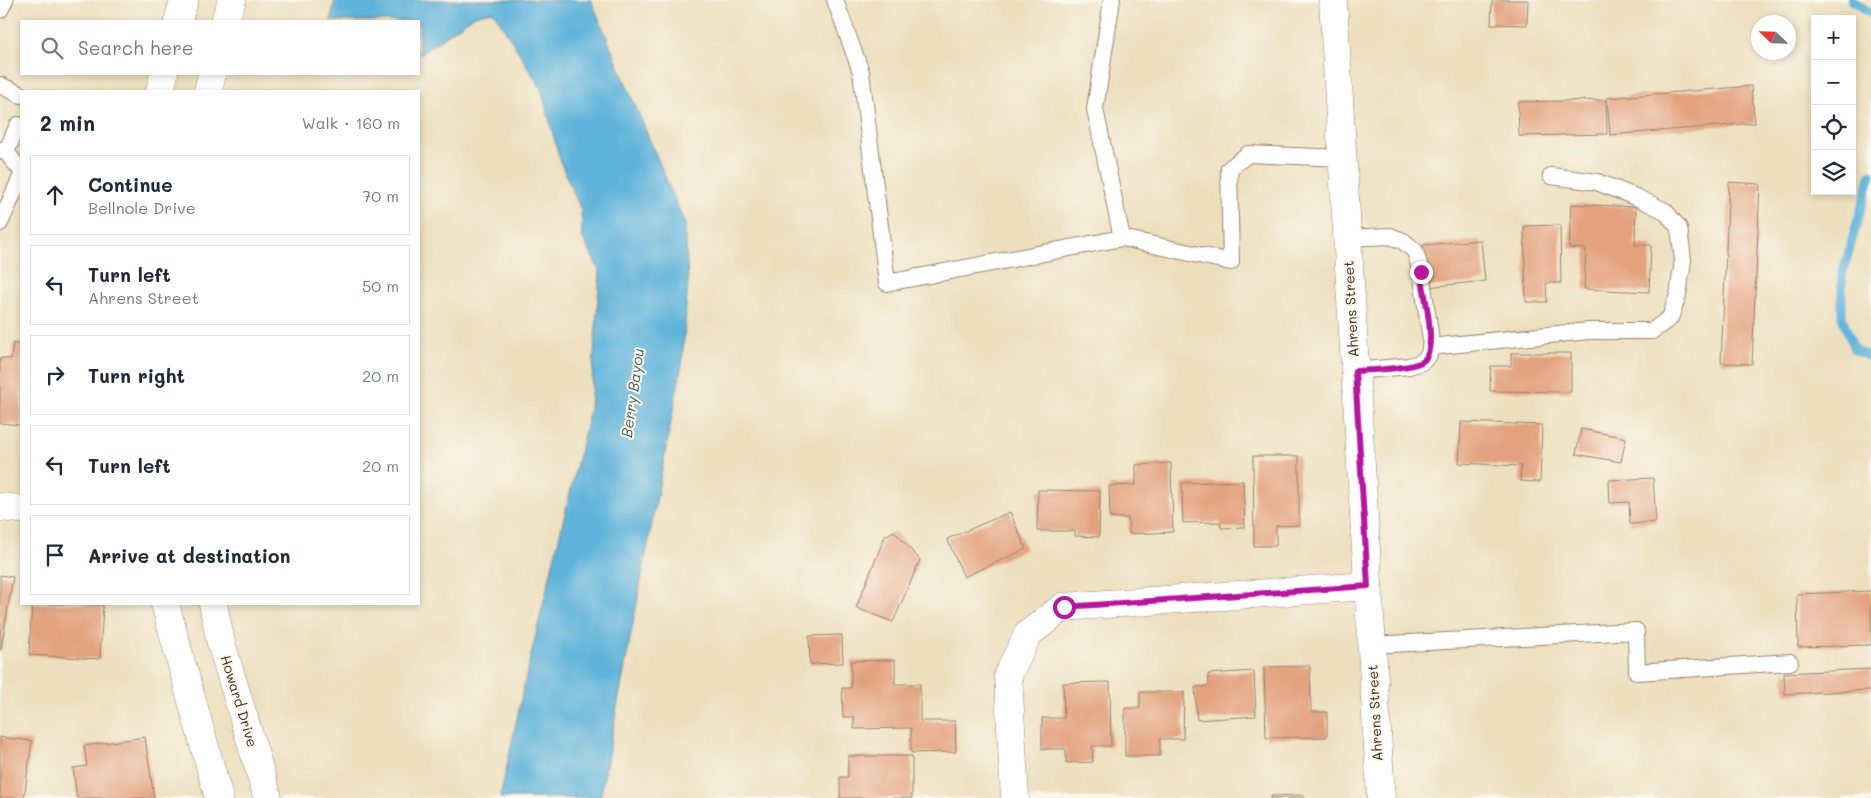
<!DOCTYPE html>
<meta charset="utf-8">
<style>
:root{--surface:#fff;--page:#f2f2f3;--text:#1f2937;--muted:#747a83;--line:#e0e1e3}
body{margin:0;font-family:Mali,sans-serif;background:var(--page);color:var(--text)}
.controls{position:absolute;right:15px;top:15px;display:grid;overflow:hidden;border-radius:0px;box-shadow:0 2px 8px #0003}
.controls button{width:45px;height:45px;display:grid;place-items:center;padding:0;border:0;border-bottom:1px solid var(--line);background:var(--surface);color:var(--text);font:25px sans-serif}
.compass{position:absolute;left:1751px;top:15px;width:45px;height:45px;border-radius:50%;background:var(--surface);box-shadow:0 2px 8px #0003;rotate:293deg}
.stop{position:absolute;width:15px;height:15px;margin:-11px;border:4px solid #b5179e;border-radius:50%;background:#fff}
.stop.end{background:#b5179e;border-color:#fff;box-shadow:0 1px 5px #0008}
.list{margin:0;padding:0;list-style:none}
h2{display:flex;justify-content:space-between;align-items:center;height:65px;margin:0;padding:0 20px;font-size:21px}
h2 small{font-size:16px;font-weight:400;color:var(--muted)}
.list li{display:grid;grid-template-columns:32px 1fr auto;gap:15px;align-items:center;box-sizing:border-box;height:80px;margin:0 10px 10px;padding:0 10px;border:1px solid var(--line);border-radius:0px}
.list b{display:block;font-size:19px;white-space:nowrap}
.list p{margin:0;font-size:16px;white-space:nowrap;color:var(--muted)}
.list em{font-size:16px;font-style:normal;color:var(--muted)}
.icon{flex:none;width:28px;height:28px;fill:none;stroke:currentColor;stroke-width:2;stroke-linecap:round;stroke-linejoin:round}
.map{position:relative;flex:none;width:1871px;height:798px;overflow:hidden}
.search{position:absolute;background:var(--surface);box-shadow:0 2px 8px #0003;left:20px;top:20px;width:400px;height:55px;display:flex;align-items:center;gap:12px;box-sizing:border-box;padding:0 18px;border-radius:0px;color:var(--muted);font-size:19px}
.panel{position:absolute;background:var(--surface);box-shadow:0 2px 8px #0003;left:20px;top:90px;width:400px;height:515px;border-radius:0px}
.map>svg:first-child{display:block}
.water{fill:#5eb3da;stroke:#4c6e7c}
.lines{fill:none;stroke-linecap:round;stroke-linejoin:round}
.stream{stroke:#5eb3da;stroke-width:9}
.building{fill:#e3a17e}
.service-casing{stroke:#94846e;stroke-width:18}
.minor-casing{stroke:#94846e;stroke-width:29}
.tertiary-casing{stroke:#94846e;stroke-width:29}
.secondary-casing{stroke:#94846e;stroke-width:29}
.service{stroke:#fff;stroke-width:16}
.minor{stroke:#fff;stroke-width:28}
.tertiary{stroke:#fff;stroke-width:28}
.secondary{stroke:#fff;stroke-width:28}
.route{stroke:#b5179e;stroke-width:6}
.labels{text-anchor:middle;stroke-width:4;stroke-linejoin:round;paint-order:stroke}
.street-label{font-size:14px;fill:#3b2a1e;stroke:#fbf7ec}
.water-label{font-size:15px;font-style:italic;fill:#475a60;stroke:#fbf7ec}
</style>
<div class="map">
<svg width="1871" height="798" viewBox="0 0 1871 798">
<rect width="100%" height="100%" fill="#fbf7ec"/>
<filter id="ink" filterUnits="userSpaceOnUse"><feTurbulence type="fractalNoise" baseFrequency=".02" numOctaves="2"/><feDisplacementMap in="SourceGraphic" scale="10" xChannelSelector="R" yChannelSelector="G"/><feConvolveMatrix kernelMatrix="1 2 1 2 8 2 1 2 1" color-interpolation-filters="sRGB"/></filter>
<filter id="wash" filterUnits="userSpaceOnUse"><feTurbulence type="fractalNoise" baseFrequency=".0096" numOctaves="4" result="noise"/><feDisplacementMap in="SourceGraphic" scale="20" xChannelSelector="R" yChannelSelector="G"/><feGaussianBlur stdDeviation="1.12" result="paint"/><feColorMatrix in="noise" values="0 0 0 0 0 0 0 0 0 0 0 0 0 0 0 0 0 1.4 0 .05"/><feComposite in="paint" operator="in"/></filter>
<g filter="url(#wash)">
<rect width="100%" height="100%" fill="#eddfbe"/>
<polygon class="water" points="335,0 591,0 685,224 688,283 682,364 600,798 500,798 526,676 590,409 600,272 582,236 581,210 560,161 541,88 493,11 475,15 419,55 419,21 331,21"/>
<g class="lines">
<g class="stream">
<polyline points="1852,0 1871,13"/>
<polyline points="1871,174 1842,275 1842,317 1854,349 1871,358"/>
</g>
</g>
<g id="blocks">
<g class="building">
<polygon points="1492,0 1528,0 1527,25 1491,24"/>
<polygon points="1751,86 1755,123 1610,135 1607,98"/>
<polygon points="1606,100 1607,134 1519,136 1518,102"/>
<polygon points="1729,182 1760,184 1752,364 1721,363"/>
<polygon points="1571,204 1636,207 1635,245 1651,245 1649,292 1584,289 1586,249 1569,248"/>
<polygon points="1560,225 1561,283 1546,283 1547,302 1526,302 1524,226"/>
<polygon points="1481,240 1485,281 1427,287 1423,245"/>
<polygon points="13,343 21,344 21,425 0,423 0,358 11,359"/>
<polygon points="1511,353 1571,353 1571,392 1490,391 1491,366 1511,366"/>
<polygon points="1461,422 1542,425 1540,482 1520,481 1521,466 1459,463"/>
<polygon points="1581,429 1626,438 1621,462 1576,454"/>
<polygon points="1253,456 1299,456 1299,525 1276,526 1276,546 1254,546"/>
<polygon points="1171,463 1173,532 1129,534 1128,518 1110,518 1109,486 1136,485 1136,465"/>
<polygon points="1653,478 1656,522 1630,524 1629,502 1610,503 1609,480"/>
<polygon points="1243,481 1245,527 1221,528 1220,522 1183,523 1182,483"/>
<polygon points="1038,490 1100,491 1099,537 1075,536 1075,531 1037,531"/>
<polygon points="1010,512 1026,549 964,577 947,539"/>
<polygon points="894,531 920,560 893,622 856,608 885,536"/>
<polygon points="0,575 13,577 1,650 0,650"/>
<polygon points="1871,591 1871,645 1798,647 1797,594"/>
<polygon points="32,604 103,604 100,659 29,655"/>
<polygon points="842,635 843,663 810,664 809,636"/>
<polygon points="895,660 895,684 920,684 920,721 955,721 956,752 911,753 911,728 854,729 854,717 843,717 842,688 851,688 851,661"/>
<polygon points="1310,666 1311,712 1327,712 1327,737 1266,738 1264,667"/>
<polygon points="1871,669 1871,690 1785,694 1784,673"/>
<polygon points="1254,671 1256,716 1197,720 1195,687 1209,686 1208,674"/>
<polygon points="1110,682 1111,746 1092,746 1093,762 1066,763 1066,749 1042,749 1042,718 1064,718 1063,683"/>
<polygon points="1140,692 1184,692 1183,739 1160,739 1160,756 1125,756 1125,708 1140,708"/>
<polygon points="0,737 32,741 24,798 0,798"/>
<polygon points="145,737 154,798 77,798 73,768 87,766 84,746"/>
<polygon points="848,756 912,756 912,798 840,798 840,777 848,777"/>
<polygon points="1304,795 1304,798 1271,798 1271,796"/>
</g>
</g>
</g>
<g filter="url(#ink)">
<use href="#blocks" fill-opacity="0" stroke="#94846e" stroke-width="1"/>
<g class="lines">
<g class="service-casing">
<g id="service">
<polyline points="835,0 861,72 887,283 1122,238"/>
<polyline points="1112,0 1095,109 1122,238 1231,262 1229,169 1248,154 1343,158"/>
<polyline points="0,10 5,0"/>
<polyline points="0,85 21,95"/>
<polyline points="0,150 6,152 18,125 21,126"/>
<polyline points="6,152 21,170"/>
<polyline points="0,223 21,177"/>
<polyline points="1347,238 1390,236 1403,241 1415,251 1421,272 1431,340 1429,355 1422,362 1409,366 1355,371"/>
<polyline points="1430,347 1588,331 1652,331 1670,318 1678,295 1683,260 1679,228 1665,211 1638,198 1597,182 1551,176"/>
<polyline points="1371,645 1636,631 1637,672 1790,662"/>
</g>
</g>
<g class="minor-casing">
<g id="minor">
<polyline points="0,507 21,509"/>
<polyline points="1015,798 1008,675 1028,634 1063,607 1368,586"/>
</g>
</g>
<g class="tertiary-casing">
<polyline id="tertiary" points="1333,0 1381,798"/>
</g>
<g class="secondary-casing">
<g id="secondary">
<polyline points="178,21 184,0"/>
<polyline points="225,21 232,0"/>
<polyline points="160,91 164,74"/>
<polyline points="208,91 212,74"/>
<polyline points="165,604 219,798"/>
<polyline points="213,604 221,643 268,798"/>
</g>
</g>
<use href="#service" class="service"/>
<use href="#minor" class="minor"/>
<use href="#tertiary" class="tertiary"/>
<use href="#secondary" class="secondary"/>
</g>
</g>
<g class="lines" filter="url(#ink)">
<path class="route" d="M1064,607l304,-21 -13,-215c14,-1 58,-2 68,-10 16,-12 0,-70 -2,-89"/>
</g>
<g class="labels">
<g class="street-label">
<text transform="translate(1351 309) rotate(-93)" y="5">Ahrens Street</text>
<text transform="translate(239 701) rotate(73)" y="5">Howard Drive</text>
<text transform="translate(1375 713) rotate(-93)" y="5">Ahrens Street</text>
</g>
<g class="water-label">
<text transform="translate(633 393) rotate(-82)" y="5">Berry Bayou</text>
</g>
</g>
</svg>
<div class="controls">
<button>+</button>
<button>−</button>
<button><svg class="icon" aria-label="locate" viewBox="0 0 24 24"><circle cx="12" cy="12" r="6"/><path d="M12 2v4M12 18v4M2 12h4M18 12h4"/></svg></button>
<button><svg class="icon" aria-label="layers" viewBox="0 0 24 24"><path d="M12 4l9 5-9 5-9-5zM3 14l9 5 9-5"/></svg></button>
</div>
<svg class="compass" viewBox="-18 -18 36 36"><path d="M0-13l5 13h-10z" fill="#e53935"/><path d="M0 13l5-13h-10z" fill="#747a83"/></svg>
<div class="stop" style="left:1064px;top:607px"></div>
<div class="stop end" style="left:1421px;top:272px"></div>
<div class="search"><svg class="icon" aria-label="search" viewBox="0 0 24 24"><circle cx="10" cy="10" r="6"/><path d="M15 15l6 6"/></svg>Search here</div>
<section class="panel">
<h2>2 min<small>Walk · 160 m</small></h2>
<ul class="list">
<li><svg class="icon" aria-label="ahead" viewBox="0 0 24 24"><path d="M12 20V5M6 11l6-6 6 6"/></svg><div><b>Continue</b><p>Bellnole Drive</p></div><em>70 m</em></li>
<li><svg class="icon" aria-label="left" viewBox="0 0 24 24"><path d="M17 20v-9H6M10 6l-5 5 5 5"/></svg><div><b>Turn left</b><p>Ahrens Street</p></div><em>50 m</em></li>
<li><svg class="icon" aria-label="right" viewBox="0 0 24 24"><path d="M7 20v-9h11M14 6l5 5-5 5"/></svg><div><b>Turn right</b></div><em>20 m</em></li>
<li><svg class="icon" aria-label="left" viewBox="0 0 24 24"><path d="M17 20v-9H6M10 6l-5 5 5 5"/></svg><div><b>Turn left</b></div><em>20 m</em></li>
<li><svg class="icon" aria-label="arrive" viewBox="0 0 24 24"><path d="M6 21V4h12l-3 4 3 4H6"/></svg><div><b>Arrive at destination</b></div></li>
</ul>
</section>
</div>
